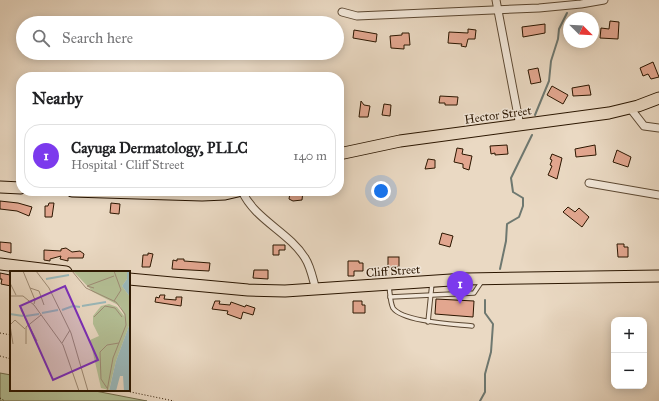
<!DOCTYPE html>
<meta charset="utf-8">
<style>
:root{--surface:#fff;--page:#f2f2f2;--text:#202124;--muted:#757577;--line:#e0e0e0;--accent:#7c3aed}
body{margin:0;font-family:"IM FELL Great Primer",serif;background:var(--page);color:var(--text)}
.controls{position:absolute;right:12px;bottom:12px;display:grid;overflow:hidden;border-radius:8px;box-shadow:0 2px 10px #0003}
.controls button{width:36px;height:36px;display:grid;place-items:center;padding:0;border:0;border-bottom:1px solid var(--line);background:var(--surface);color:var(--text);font:20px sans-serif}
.compass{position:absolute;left:563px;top:12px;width:36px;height:36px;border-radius:50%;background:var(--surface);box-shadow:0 2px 10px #0003;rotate:114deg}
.you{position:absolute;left:381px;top:191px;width:14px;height:14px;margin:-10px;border:3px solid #fff;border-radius:50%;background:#1a73e8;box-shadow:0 0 0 6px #1a73e833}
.badge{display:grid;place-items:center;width:26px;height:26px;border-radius:50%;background:var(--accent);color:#fff;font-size:13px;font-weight:700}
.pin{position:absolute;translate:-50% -33px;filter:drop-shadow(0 1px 2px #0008)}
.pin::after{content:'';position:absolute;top:21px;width:14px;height:12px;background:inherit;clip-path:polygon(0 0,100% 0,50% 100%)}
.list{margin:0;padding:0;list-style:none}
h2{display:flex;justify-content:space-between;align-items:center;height:52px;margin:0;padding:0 16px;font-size:17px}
h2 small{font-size:13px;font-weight:400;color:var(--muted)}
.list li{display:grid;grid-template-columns:26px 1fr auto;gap:12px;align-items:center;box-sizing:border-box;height:64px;margin:0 8px 8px;padding:0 8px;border:1px solid var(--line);border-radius:16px}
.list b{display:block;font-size:15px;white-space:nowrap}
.list p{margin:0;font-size:13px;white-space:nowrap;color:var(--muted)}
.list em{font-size:13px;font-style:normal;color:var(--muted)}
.icon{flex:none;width:22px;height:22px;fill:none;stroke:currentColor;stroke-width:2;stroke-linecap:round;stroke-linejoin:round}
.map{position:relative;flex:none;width:659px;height:401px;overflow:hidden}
.search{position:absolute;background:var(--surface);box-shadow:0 2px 10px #0003;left:16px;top:16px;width:328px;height:44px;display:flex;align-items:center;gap:10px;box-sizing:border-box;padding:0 14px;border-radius:22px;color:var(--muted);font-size:15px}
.panel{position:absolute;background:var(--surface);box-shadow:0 2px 10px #0003;left:16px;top:72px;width:328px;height:124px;border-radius:16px}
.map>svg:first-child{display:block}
.green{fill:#b4c096;stroke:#706b4b}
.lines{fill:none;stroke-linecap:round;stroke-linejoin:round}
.stream{stroke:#6e7870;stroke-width:2}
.building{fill:#e2a68f;stroke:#2b1600}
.service-casing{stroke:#5b4731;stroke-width:5.5}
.minor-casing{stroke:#5b4731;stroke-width:9}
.primary-casing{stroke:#2b1600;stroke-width:13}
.path{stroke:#2b1600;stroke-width:1;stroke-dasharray:1 2;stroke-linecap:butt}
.service{stroke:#f1e6d8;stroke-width:3.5}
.minor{stroke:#f1e6d8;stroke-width:7}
.primary{stroke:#ead9c3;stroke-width:11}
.labels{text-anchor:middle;stroke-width:3;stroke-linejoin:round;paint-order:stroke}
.street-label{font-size:12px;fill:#2b1600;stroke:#f1e6d8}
.inset-river{fill:none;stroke:#9ab9bb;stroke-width:2}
.inset-road{fill:none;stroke:#9e8b75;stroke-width:1}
.view{fill:#7b2cbf;fill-opacity:0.15;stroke:#7b2cbf;stroke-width:2}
.inset-edge{fill:none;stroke:#2b1600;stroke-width:2}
</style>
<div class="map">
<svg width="659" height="401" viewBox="0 0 659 401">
<rect width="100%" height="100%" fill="#ead9c3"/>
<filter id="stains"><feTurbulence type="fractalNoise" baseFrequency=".005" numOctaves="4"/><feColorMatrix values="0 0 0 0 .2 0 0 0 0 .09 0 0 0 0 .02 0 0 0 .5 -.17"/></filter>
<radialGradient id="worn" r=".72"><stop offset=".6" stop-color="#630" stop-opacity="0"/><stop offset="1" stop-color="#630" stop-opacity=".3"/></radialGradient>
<polygon class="green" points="0,373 11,375 11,390 90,390 147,401 0,401"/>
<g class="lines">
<g class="stream">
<polyline points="535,115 549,81 551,61 558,39 559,29 567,13"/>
<polyline points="500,269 506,241 507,224 519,217 523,206 523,198 513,192 511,178 532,135"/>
<polyline points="480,401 485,392 485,374 491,352 493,324 485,313 485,300"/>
</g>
</g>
<g class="building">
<polygon points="610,21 619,22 618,39 600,38 601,28 609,29"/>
<polygon points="545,24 545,33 523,37 522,27"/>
<polygon points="468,29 476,30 475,39 468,39 466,47 461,46 462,44 448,43 449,32 468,33"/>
<polygon points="354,30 377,34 376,42 353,38"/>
<polygon points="402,33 409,33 410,45 404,45 404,49 391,48 390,36 402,35"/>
<polygon points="653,62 659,77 651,79 648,74 643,76 640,68"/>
<polygon points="538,68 541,82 531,84 528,70"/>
<polygon points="589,85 591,95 573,96 572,88"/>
<polygon points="552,86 568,95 563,104 547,95"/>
<polygon points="440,96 458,97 457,105 445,105 445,103 439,103"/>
<polygon points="361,101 364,105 370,106 368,117 359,117"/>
<polygon points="384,104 391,105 390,116 382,115"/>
<polygon points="507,145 508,154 495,155 495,153 491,154 490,146"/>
<polygon points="595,145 596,155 576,157 575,149"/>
<polygon points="457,148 463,149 462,154 472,156 469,170 463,168 463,164 454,162"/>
<polygon points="617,150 631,157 628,167 613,162"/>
<polygon points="552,154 562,158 557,179 548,175 552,166 550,165 552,160 550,159"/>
<polygon points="428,159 435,160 435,168 425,169"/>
<polygon points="292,191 303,191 302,200 293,201 289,199 290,193 292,193"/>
<polygon points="0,201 18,203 32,207 29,216 17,211 0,209"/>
<polygon points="49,203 54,203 52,217 45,217 45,206 48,206"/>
<polygon points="111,203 120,204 119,214 110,213"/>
<polygon points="568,207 575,212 579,208 589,217 582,227 563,212"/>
<polygon points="442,233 453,236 450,247 439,244"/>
<polygon points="0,242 11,243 11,253 0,250"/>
<polygon points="617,244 624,244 624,247 628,247 628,257 618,257"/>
<polygon points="273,245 285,245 285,250 279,250 279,255 273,255"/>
<polygon points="66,248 72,252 80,251 84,254 83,258 68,258 68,261 60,259 61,256 50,259 50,261 44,260 44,250 61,251 61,249"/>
<polygon points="148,253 153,254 150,267 142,267 143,255 148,255"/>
<rect x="388" y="257" width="11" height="10"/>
<polygon points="177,259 184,259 184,261 210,263 209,271 172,269 173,260 177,261"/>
<polygon points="348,261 359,261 359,263 363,263 363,271 354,271 354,276 348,276"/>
<polygon points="254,270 268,270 268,279 253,278"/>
<polygon points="0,273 10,275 11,286 1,284 2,279 0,279"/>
<polygon points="160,295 165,295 164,299 176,300 176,297 182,297 181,306 155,302 156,297 159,298"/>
<polygon points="436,299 474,301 473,317 435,314"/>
<polygon points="215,301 220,301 219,304 230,305 231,302 245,307 246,305 255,308 253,315 243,312 241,319 227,314 228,311 212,309"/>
<polygon points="353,301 362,301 362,305 365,305 365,313 353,313"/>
</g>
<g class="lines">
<g class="service-casing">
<g id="service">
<path d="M389,286c1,6 1,16 4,22 10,14 62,16 79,18"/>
<polyline points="390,297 474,293 482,281"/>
<polyline points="428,322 432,283"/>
</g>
</g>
<g class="minor-casing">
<g id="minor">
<polyline points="496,0 520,126"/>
<polyline points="342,12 357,16 539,8 581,4 604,0"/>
<polyline points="630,108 644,126 659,128"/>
<polyline points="589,183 659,195"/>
<path d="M242,191c13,29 47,41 63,67 6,9 8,22 11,32"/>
</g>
</g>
<g class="primary-casing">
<g id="primary">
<polyline points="339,154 400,141 609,113 638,106 659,98"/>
<polyline points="0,187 21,188"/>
<polyline points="72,191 202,195 225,194 238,191"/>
<polyline points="0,264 66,272"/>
<polyline points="129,279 248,290 285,291 466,279 659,276"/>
</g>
</g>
<g class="path">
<polyline points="0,333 11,335"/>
<polyline points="0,356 11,359"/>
<polyline points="121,390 174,401"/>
<polyline points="0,398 5,401"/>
</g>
<use href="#service" class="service"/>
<use href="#minor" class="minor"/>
<use href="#primary" class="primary"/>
</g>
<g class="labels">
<g class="street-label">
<text transform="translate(498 115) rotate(-8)" y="4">Hector Street</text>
<text transform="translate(393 271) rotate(-4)" y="4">Cliff Street</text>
</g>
</g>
<g transform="translate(10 271)">
<rect width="120" height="120" fill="#ead9c3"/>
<path d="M63,0h54v8l-5,7 8,11v26l-14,38 -7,29 -8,-2 -11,-48 9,-4 -6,-12v-8l8,-10 8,-2 8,3 8,10 -5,-11 -27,-14z" fill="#b4c096"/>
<path d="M117,0h3v26l-8,-11 5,-7zM120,52v68h-6l-1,-15h-3l-4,15h-7l7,-30z" fill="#9ab9bb"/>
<path class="inset-river" d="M36,8l23,-4M72,35l24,-4M52,39l11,-4 7,1M32,42l16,-3M0,43l13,2M16,45l13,-2"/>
<path class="inset-road" d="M13,0l12,29 -1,4M26,0l13,17 22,45 17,58M62,0l14,17 30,14 9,12 1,11 -13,33 -6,33M104,0l7,19 -7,11M0,12l6,12M20,17l9,3 5,14M84,17l-7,-2 27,-10M0,25h13l11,9 29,40 16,46M11,39l16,31M84,46l11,-11 10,2 7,9M0,54l5,-5 10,9M0,54l3,19M52,72l8,-13M16,73v-17l15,-12M97,117l-6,-9 -1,-27 7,-7 12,-2"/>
<path class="view" d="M55,15l33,74 -45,20 -33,-74z"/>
<rect width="120" height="120" class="inset-edge"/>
</g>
<rect width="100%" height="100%" filter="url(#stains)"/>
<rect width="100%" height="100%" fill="url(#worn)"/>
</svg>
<div class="controls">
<button>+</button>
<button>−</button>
</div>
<svg class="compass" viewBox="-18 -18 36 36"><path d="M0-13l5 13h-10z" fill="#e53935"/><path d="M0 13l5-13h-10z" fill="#757577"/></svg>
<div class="you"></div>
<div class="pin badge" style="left:460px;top:304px">1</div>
<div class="search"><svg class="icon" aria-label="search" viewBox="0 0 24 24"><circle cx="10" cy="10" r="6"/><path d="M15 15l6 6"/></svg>Search here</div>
<section class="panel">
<h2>Nearby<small></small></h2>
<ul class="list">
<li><span class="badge">1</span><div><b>Cayuga Dermatology, PLLC</b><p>Hospital · Cliff Street</p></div><em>140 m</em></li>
</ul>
</section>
</div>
